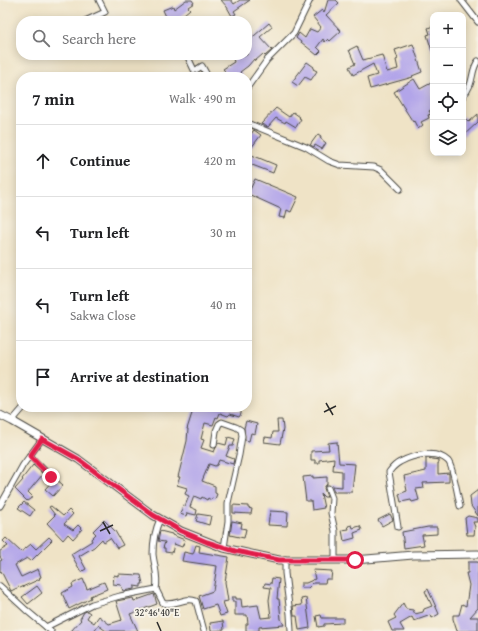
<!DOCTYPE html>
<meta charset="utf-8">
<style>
:root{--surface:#fff;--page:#f2f2f2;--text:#202124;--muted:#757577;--line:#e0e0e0}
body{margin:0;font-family:"Gentium Book Plus",serif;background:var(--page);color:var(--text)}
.controls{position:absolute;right:12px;top:12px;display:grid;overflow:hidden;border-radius:8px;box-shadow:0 2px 10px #0003}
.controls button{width:36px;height:36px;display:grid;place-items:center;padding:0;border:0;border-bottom:1px solid var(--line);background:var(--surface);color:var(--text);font:20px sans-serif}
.stop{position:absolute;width:12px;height:12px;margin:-9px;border:3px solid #e11d48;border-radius:50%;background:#fff}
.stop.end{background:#e11d48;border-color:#fff;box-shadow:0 1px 4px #0008}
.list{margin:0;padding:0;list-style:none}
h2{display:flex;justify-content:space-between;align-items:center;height:52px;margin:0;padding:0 16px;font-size:17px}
h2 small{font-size:13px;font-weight:400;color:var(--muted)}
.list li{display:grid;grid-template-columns:26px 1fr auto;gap:12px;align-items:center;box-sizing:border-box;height:72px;padding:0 16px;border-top:1px solid var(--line)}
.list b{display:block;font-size:15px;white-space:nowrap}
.list p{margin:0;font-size:13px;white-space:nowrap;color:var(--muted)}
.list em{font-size:13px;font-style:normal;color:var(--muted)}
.icon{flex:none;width:22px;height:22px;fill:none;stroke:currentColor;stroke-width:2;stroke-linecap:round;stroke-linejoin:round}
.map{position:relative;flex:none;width:478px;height:631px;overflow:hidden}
.search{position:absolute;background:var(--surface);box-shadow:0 2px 10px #0003;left:16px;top:16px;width:236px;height:44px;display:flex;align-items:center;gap:10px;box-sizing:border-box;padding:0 14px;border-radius:16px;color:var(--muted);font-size:15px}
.panel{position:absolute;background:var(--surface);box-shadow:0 2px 10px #0003;left:16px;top:72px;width:236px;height:340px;border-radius:16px}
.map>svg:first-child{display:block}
.building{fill:#b2a5e9}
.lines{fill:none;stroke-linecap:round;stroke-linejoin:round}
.street-casing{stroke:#484742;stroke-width:7}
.secondary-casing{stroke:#484742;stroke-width:9}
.street{stroke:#fff;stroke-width:5}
.secondary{stroke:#fff;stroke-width:7}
.route{stroke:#e11d48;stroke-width:5}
.ticks{fill:none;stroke:#2b2b2b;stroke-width:1.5}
.ticks-label{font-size:10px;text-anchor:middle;fill:#2b2b2b;stroke:#f7f3e8;stroke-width:3.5;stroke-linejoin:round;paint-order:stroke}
</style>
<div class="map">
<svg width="478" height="631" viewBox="0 0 478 631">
<rect width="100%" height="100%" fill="#f7f3e8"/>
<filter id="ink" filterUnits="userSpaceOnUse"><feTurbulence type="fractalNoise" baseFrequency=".025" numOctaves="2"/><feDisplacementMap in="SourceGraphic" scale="8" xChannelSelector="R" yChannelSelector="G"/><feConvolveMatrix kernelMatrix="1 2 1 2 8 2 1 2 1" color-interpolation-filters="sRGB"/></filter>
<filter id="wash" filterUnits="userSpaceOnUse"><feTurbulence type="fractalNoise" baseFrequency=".012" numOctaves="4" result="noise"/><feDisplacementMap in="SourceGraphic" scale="16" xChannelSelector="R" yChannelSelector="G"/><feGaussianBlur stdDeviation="0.9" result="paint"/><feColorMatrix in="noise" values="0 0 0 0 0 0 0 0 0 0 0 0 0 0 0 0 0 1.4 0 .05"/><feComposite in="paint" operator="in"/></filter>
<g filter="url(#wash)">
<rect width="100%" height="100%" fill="#efe3c6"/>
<g id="blocks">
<g class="building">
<polygon points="186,0 192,0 194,3 188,7 190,9 178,19 179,21 168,21 163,10 173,6 174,9"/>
<polygon points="221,0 231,0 234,4 240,0 250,0 234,11 236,14 232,16 227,7"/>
<polygon points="328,0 336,0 339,3 326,15 341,31 330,41 328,39 325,42 323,39 317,47 321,51 317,55 296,38 299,33 305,38 310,29 317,32 321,27 313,17 322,10 324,13"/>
<polygon points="269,23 272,27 260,37 272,50 265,56 263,54 255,61 254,59 248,66 240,72 242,75 239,77 233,77 230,74 224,77 217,77 225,71 223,69 234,62 232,55 247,55 247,42"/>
<polygon points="433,26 433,51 432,51 427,35 430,34 428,28"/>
<polygon points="413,44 422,72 412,76 413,77 370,89 367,78 377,75 373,64 353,75 349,67 355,64 349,50 357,46 363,60 382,55 387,72 398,69 396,60 398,59 395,50"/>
<polygon points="307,62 314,67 313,69 317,71 311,80 305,77 298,86 292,82"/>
<polygon points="414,79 420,89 433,82 433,108 429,111 431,114 428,115 429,118 421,122 423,125 418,129 414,121 413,122 394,92"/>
<polygon points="276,108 289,117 293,112 300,117 299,118 301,119 296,127 286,121 285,123 276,118 268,127 261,124"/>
<polygon points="478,114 478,122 463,136 463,116 469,122"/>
<polygon points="254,130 261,135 251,148 247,145 247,139"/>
<polygon points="318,134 321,136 320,138 326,143 322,149 315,145 314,147 310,145"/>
<polygon points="247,153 276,165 273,173 247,163"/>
<polygon points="255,179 298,197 291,212 287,210 285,218 279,217 281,209 248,194"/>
<polygon points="194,407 225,407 241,412 241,414 239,417 230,414 228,416 220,413 218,418 216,417 213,425 205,423 201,439 204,440 201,448 214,452 218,443 226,445 228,437 235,439 233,446 230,446 226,456 234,459 233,464 219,460 217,465 215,466 209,464 202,481 215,486 215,493 217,494 215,499 212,498 211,500 208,498 207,500 202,497 201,499 194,496 190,507 197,510 196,515 187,513 186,516 180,514 183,505 185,506 189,496 185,494 187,488 177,485 180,477 178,477 187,441 188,429 187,429"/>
<polygon points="277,420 282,420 283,429 280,444 264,442 265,437 272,438 273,432 278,432"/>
<polygon points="246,421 257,424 255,434 251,433 249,441 245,440 244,428"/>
<polygon points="337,442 339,463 355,464 352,492 334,492 332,486 342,487 342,471 333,470 334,458 319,460 319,463 315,463 315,460 311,460 311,451 329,450 328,443"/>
<polygon points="426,458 439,460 439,463 438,463 438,474 449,473 449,482 423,483 424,488 416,489 419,500 412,502 411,500 401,502 399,494 407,491 404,476 426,471"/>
<polygon points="33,465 43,474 28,492 33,497 27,501 15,489 23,480 22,479"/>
<polygon points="313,476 313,478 327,477 327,484 324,488 327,497 324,497 321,494 324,508 312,510 311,501 306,501 303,477"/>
<polygon points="55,478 63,485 53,496 45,489"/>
<polygon points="478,490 478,516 471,506 470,496"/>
<polygon points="24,502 34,510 30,516 18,508"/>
<polygon points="233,505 248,506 248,508 252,509 251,514 233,513"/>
<polygon points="51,506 63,516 69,510 73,514 64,524 73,530 78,525 82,529 73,539 68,534 63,540 47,523 55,515 49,507"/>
<polygon points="270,511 288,512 287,526 268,525"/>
<polygon points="198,514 211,516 209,525 196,521"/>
<polygon points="390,514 393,520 382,526 378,520"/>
<polygon points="468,516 478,518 478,522 473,522 475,527 474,535 467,535 465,518"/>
<polygon points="104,520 115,531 123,545 117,548 110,538 104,542 102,539 94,547 79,556 86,569 81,572 71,554 92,541 91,539 96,534 93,531"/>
<polygon points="232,521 242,523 241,528 246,529 244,538 230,535"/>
<polygon points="352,525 353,528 360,526 362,530 354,533 355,538 344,541 342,530 349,529 348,526"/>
<polygon points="428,527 437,527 437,534 422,535 424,545 404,548 402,532"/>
<polygon points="160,531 172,534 172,535 185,540 182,547 174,544 172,553 165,552 165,548 163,548 165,542 158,541"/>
<polygon points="49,537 52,540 31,561 27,558 15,565 21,577 38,569 41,577 39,578 40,579 20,588 19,587 11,591 1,571 0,572 0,561 2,560 0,557 0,551 8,546 3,541 6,538 21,552 31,544 36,549"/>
<polygon points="196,545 200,546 199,552 229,557 225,582 228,601 223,602 227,614 220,616 216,605 203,609 199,596 213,591 217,566 182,561 184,552 193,554"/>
<polygon points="468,562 478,562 478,608 470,617 478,617 478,631 457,631 453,619 453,615 459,615 462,604 466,606 469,585 466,573 468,573"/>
<polygon points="313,570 332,571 331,579 326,579 325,583 313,583 308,588 301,588 301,583 306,583 315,579"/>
<polygon points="118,574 141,575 143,584 141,584 141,587 134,586 134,589 123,591 121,585 113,584 114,575 118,576"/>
<polygon points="272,578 279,579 277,599 279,599 281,619 284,625 259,627 259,631 246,631 246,624 248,624 247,615 235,615 235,601 232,601 232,597 236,597 236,599 241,599 242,607 258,605 261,618 271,617 269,600 271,588 264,587 265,583 271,584"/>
<polygon points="83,579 87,589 104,582 107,589 90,596 91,598 69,609 62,593 73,587 72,584"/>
<polygon points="37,586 42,593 28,604 22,597"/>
<polygon points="428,589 439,614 432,618 431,615 414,621 412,617 400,624 404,631 392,631 388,622 396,618 394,615 403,603 406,609 413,610 415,614 423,612 424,609 432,606 425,591"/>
<polygon points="154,594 157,604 130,614 138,631 106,631 98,625 94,631 71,631 81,620 80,619 84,612 87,611 90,613 87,618 94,623 99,616 109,624 122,620 116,601 133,598 134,601"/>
<polygon points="306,598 310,628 299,630 297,616 294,616 293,606 302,605 301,599"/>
<polygon points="321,615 322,618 343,618 343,623 324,624 324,626 318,627 316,616"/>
<polygon points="223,621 224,630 211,631 210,623"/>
</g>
</g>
</g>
<g filter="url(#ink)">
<use href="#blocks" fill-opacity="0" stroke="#484742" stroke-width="1"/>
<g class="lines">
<g class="street-casing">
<g id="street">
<polyline points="461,0 478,22"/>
<polyline points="85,21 105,12 99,0"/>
<polyline points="187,55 194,70 196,70 202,66 208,77"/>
<polyline points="247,88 267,60 294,33 310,0"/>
<path d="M463,96c12,-12 7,-25 15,-35"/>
<polyline points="247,123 306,147 329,161 340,165 374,167 381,170 400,189"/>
<polyline points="12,421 24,407"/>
<polyline points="214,445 216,431 219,424 222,422 236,427 241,430 242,436 239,455 228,503 228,521 224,548"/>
<polyline points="30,456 51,477"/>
<polyline points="328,488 332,498 331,513 335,531 335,560"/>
<polyline points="0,506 23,465 42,439"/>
<path d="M398,527l-9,-55c3,-4 7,-8 11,-10 13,-7 36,-13 48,-1 5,5 10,36 12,45"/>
<polyline points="285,559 285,573 290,614 291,631"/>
<polyline points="0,586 26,610 51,631"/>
<path d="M156,589l7,14c11,4 22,-7 33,-2l8,30"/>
<path d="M46,627l46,-23 28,-8 36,-7c3,-11 -2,-24 -3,-35 0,-12 2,-24 7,-35"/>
</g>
</g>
<g class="secondary-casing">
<polyline id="secondary" points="0,415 12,421 78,459 153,515 181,531 224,548 279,560 355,560 413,555 478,554"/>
</g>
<use href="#street" class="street"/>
<use href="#secondary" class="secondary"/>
</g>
</g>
<g class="lines" filter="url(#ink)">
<polyline class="route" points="51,477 30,456 42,439 78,459 153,515 181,531 207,542 235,551 279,560 355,560"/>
</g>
<path class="ticks" d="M326,403l7,12M324,412l12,-6M103,522l7,12M100,531l13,-6M157,622l4,9"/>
<g class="ticks-label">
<text x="157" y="616">32°46'40"E</text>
</g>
</svg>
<div class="controls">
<button>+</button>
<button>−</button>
<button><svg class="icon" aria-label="locate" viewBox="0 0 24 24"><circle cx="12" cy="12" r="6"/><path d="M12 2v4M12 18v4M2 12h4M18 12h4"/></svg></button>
<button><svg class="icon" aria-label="layers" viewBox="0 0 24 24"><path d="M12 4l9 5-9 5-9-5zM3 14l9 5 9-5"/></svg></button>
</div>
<div class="stop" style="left:355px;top:560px"></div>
<div class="stop end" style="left:51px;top:477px"></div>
<div class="search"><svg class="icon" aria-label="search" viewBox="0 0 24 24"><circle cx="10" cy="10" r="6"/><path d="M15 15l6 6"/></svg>Search here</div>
<section class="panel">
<h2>7 min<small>Walk · 490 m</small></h2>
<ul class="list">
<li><svg class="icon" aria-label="ahead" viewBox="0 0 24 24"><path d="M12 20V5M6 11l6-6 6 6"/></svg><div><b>Continue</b></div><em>420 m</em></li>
<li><svg class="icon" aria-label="left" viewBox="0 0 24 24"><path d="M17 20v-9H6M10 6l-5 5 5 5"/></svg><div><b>Turn left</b></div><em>30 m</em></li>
<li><svg class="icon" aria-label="left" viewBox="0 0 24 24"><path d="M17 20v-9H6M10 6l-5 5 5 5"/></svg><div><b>Turn left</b><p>Sakwa Close</p></div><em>40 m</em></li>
<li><svg class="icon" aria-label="arrive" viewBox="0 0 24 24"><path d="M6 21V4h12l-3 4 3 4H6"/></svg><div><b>Arrive at destination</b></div></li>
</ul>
</section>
</div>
